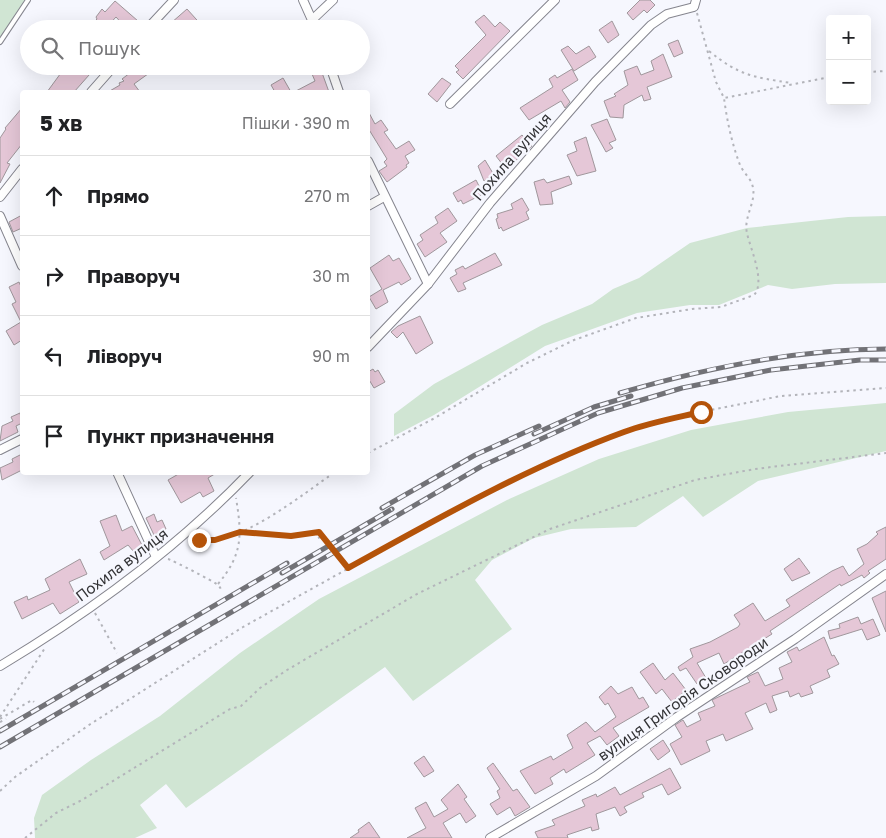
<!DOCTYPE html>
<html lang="uk">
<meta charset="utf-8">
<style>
:root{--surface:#fff;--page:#f2f2f2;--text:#202124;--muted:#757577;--line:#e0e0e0}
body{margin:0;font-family:"Golos Text",sans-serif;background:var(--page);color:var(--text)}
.controls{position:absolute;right:15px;top:15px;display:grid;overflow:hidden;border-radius:5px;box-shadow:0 5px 20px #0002}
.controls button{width:45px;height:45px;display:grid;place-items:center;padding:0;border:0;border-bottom:1px solid var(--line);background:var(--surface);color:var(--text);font:25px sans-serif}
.stop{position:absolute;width:15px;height:15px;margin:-11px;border:4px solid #b45309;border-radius:50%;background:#fff}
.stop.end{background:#b45309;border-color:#fff;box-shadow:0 1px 5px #0008}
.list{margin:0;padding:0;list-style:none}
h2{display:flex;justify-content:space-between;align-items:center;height:65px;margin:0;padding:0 20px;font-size:21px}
h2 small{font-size:16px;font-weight:400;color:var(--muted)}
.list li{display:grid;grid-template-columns:32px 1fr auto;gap:15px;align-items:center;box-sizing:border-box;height:80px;padding:0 20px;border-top:1px solid var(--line)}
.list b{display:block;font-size:19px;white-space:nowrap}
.list em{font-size:16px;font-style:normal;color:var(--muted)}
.icon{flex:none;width:28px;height:28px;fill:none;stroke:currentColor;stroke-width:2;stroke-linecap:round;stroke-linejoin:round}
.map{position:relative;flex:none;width:886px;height:838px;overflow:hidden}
.search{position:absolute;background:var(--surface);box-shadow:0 5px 20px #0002;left:20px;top:20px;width:350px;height:55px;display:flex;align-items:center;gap:12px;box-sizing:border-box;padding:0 18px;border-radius:28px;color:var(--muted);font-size:19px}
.panel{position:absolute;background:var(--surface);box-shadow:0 5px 20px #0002;left:20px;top:90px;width:350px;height:385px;border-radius:5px}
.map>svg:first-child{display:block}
.green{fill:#d0e5d3}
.building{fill:#e5c7d7;stroke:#a0979c}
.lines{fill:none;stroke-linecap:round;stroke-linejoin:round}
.service-casing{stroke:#85858e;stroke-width:6}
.minor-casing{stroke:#85858e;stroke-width:10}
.path{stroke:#b3b4ba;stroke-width:2;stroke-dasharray:2.5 4;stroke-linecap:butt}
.service{stroke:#fff;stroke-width:4}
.minor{stroke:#fff;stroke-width:8}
.rail-casing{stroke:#727277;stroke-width:5}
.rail{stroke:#f6f7fe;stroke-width:3;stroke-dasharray:9;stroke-linecap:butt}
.route{stroke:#b45309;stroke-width:6}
.labels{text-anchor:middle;stroke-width:4.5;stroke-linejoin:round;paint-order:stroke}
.street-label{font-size:15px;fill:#333336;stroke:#f6f7fe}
</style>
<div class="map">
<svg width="886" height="838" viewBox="0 0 886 838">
<rect width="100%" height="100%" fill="#f6f7fe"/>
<g class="green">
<polygon points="0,0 26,0 0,38"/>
<polygon points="886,216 886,283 835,284 792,289 768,285 719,305 690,305 637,313 545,346 434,415 394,436 394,414 434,384 542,325 592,304 613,289 639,278 690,243 747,228 848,217"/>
<polygon points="886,403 886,451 758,481 703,517 683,496 636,527 571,529 534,538 492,560 475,580 512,629 413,701 385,667 186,808 166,784 140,805 157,828 135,838 35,838 34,818 42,795 91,760 160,716 240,653 319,599 507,500 599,459 691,430 788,412"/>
</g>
<g class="building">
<polygon points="640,0 650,0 655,5 647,13 644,10 633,20 627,13"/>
<polygon points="115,1 138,21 127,29 116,17 105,29 87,29 97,19 96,17 102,9 105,12"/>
<polygon points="187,9 205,29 176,29 171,23"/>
<polygon points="484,15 495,27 500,22 510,31 463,79 456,72 459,70 455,66 486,35 475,22"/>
<polygon points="612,21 619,35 608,43 599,30"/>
<polygon points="678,40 683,53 674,57 668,44"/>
<polygon points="568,46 576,54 589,46 596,57 574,71 561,50"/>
<polygon points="663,54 672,77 647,87 651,99 644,101 642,95 624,105 623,118 610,117 604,101 616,96 614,94 628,85 624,71 637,66 641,75 654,70 651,61"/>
<polygon points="66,66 97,66 74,92 47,92"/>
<polygon points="139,66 159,66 134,84 140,92 108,92 120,85 119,83 124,81 122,79"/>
<polygon points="572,69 578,80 562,90 570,102 565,108 561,101 529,120 520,108 553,87 549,79 555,75 557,78"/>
<polygon points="321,70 329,92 294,92 315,81 312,74"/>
<polygon points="283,78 291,92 275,92 271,85"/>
<polygon points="442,78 451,84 437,102 428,94"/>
<polygon points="22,108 22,144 7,163 10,164 0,183 0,138 6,129 5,128"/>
<polygon points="368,111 375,124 381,120 388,130 384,132 396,149 409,141 415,150 405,156 409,163 406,165 407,167 387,182 379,171 387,166 384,162 387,159 368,128"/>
<polygon points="607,119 616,140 609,143 613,148 606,152 591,125"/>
<polygon points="522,135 532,146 506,169 496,156"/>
<polygon points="586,137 596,171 577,176 567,155 577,151 574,142"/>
<polygon points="485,160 494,175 484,181 478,166"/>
<polygon points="569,176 572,184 551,192 553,204 540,205 534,182 544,179 547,183"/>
<polygon points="476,180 483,194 463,204 461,200 458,202 453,193"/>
<polygon points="522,198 529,210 526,212 529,219 503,231 501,227 499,229 496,219 498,218 497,214 513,209 511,204"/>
<polygon points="448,208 457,221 440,233 447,242 425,257 417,244 423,240 420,235 438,223 435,217"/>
<polygon points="22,215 22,228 13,232 9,222"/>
<polygon points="495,253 502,265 463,283 466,289 458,292 450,278 457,274 455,270 463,266 465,269"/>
<polygon points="389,255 393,261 399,258 411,279 401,285 399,282 383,290 388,302 376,309 369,297 382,289 370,268"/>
<polygon points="19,282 22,289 22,340 14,345 6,331 21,322 12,304 16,302 9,287"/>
<polygon points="420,316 433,343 416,354 403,332 397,338 391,332 398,326"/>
<polygon points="373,369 375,372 378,370 385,382 374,388 368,378 368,372"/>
<polygon points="20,413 22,423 16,426 18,432 0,441 2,426 13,421 11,417"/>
<polygon points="22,454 22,470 2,480 0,468 13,462 12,459"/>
<polygon points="182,472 218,472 208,478 214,491 203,497 200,492 181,503 168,480"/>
<polygon points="154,514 157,522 162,520 166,529 154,535 146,518"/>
<polygon points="116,515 122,531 132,526 143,547 134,552 128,545 104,560 100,552 110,546 100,521"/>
<polygon points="886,527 886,559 868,571 870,573 864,578 862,575 841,586 840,584 785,621 770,631 772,634 724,664 719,653 697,663 706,678 697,684 686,668 680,671 678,667 693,657 690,649 710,642 738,627 740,624 734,615 753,603 765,621 790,606 786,600 832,571 843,566 849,576 864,564 857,549 867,544 878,534 876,532"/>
<polygon points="799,558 810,573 792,581 784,569"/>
<polygon points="80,559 87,574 69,582 79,602 60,614 53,603 22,619 14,602 27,596 28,600 50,590 45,579"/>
<polygon points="886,591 886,632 872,598"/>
<polygon points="858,617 861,624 873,619 880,635 867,640 862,629 830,639 828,631 840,628 839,624"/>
<polygon points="824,637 832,656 834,655 839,664 827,670 830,677 810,686 813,693 801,697 799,693 790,697 788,691 772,696 777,710 770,713 766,703 745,713 753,729 726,741 723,734 706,741 710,751 681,765 670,744 682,737 675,725 683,720 687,727 701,720 698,713 715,706 712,700 750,682 747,677 758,672 765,686 783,679 779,668 792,662 787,652 797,647 799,651"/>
<polygon points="653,663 665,680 673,673 686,690 672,702 662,689 656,694 640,672"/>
<polygon points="611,686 618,694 632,687 639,699 643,697 649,707 613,728 619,736 607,745 600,736 587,743 595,755 566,773 564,769 550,778 553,784 535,794 520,771 551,756 553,760 573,748 567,735 586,722 595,732 616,717 608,703 605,705 599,697"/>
<polygon points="663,740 670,751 658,760 650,749"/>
<polygon points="424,756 434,771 424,777 414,763"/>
<polygon points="493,763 513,791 517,789 530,807 515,816 510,807 497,815 490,804 500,798 497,791 500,789 487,768"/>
<polygon points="670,768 681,788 668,795 662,784 642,793 644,797 624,807 627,812 620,816 615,807 596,814 599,829 592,831 591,827 567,835 568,838 538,838 535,832 555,825 552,820 585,806 582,800 596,794 597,797 615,787 620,795"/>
<polygon points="458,784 467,797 464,799 476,816 466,823 460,813 443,823 452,838 407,838 426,828 415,808 426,802 434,817 448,809 441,800"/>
<polygon points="369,822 380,838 350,838 359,832 358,830"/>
</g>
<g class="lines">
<g class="service-casing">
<polyline id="service" points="0,42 28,0"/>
</g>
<g class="minor-casing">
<g id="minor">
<polyline points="303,0 316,29"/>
<polyline points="313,19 333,0"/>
<polyline points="147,29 174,0"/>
<polyline points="330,66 339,92"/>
<polyline points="91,92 114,66"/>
<polyline points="450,104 555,0"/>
<polyline points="368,161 428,284"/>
<polyline points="0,197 22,169"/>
<polyline points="368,206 384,197"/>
<polyline points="0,216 22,266"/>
<polyline points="368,347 428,284 490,203 595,82 651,25 667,14 694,7 696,0"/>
<polyline points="0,450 22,439"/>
<polyline points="117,472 156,557"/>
<path d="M0,666c90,-54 177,-118 250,-194"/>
<polyline points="490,838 596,776 677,717 795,639 886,574"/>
</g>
</g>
<g class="path">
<polyline points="697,13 716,82 724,98 830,77"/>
<path d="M709,51c31,25 44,26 82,32"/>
<polyline points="867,72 886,71"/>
<path d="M368,453l65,-34 94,-56 47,-23 62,-22 56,-9 29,-2 33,-12c12,-13 -4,-47 -7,-62 -4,-17 11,-32 5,-49 -2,-6 -9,-12 -12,-19 -8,-21 -13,-44 -16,-67"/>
<polyline points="242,532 291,537 319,532 323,536"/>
<path d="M195,537c32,19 112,-46 140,-65"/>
<polyline points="318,538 323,536 348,568"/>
<path d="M168,559c4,1 47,23 50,26 2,2 3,4 4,7"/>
<path d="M218,584c25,-30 24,-49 18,-86"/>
<polyline points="95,613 117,653"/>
<polyline points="0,717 45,648"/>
<polyline points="0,719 32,700 34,702"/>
<polyline points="0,722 6,719"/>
<polyline points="0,791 15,777 89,725 243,627 466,503 556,461 625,432 701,412 781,396 886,388"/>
<polyline points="25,838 56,813 82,800 230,709 241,706 260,688 287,670 417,594 550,529 695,480 755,469 886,453"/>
</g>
<use href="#service" class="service"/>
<use href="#minor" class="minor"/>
<g class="rail-casing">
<g id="rail">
<path d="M620,393c86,-25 176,-44 266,-44"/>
<polyline points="534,434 594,407 631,396"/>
<polyline points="382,508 475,455 539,426"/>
<polyline points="282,573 392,509"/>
<polyline points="0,731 287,563"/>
<polyline points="0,747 482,466 598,413 682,388 771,370 860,360 886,360"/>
</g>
</g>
<use href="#rail" class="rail"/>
</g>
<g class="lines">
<path class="route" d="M199,540h16l25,-8 51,4 28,-4 29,36c89,-49 180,-101 276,-136 24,-9 51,-14 77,-20"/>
</g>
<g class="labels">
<g class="street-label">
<text transform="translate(512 157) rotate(-49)" y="5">Похила вулиця</text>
<text transform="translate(122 565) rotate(-37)" y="5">Похила вулиця</text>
<text transform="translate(683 699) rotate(-35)" y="5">вулиця Григорія Сковороди</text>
</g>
</g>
</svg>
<div class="controls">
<button>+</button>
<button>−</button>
</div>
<div class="stop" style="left:701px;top:412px"></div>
<div class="stop end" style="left:199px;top:540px"></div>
<div class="search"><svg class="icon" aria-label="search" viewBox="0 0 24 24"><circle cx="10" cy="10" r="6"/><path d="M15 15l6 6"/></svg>Пошук</div>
<section class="panel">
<h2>5 хв<small>Пішки · 390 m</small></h2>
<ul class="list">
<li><svg class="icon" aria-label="ahead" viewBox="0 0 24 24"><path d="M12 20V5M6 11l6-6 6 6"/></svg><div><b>Прямо</b></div><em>270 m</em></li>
<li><svg class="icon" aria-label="right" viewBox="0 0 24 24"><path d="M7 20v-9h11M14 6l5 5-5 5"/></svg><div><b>Праворуч</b></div><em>30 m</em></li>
<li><svg class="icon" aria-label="left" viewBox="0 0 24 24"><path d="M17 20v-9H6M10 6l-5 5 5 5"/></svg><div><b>Ліворуч</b></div><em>90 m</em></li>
<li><svg class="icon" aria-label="arrive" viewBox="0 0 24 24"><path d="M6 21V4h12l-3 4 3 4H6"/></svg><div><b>Пункт призначення</b></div></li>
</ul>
</section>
</div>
